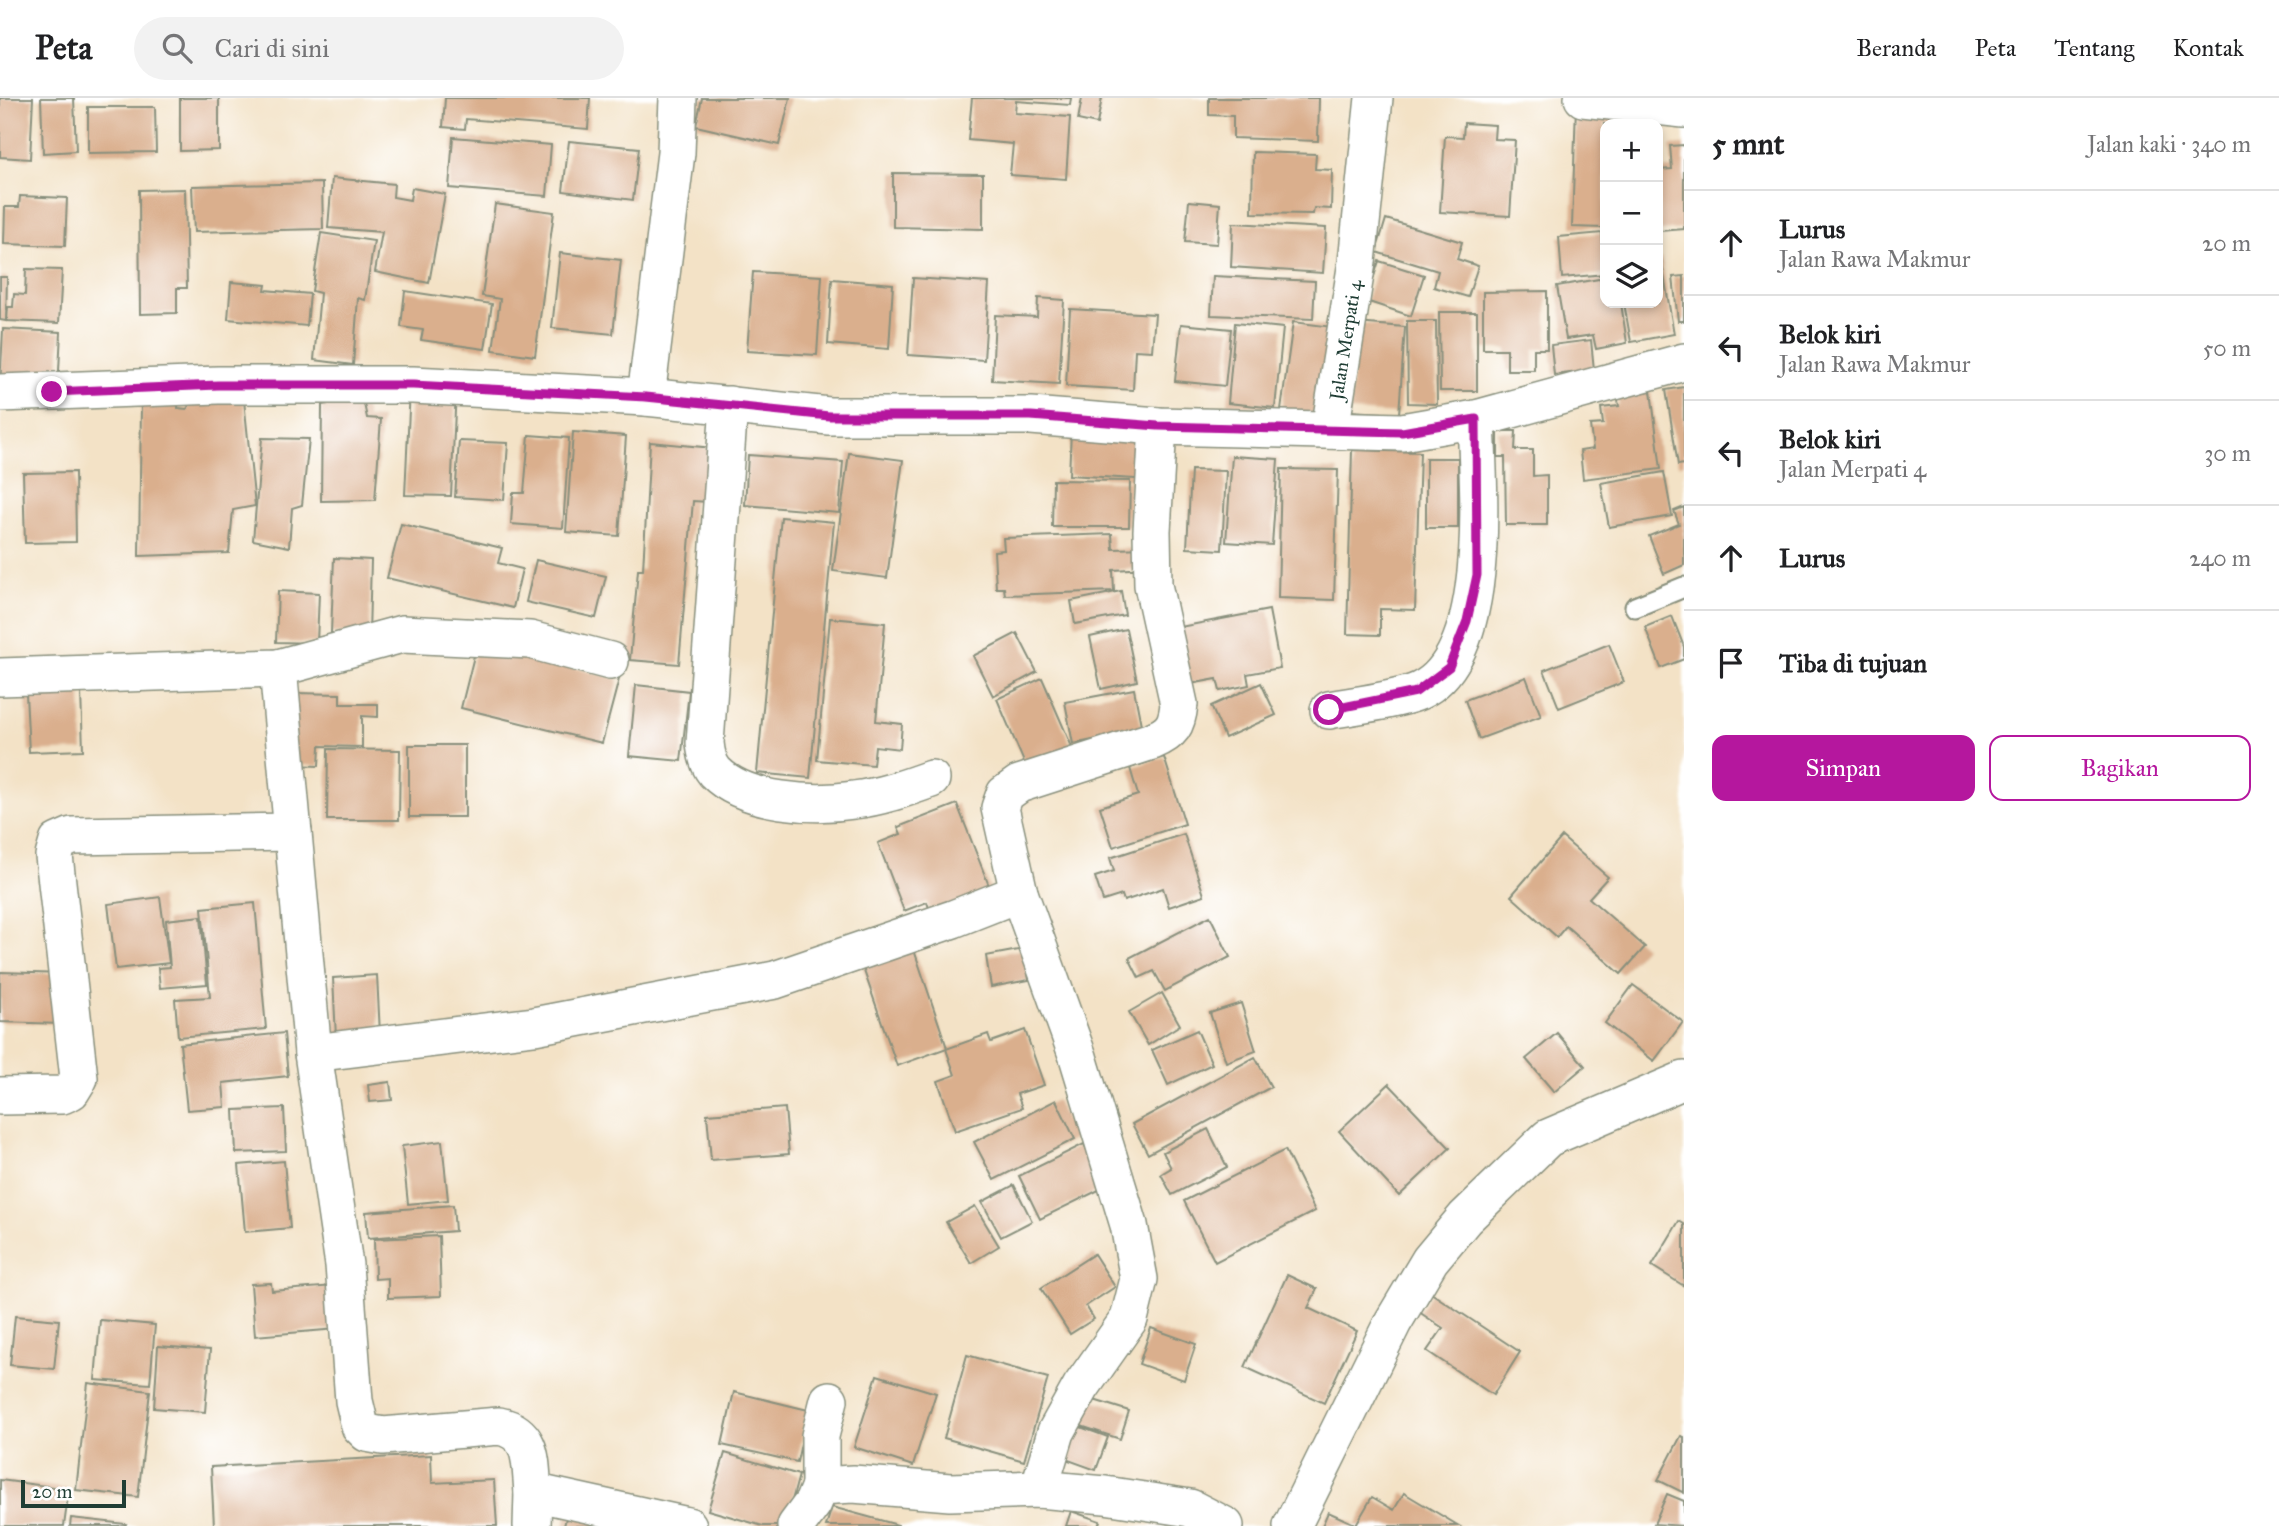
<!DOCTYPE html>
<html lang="id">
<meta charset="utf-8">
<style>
:root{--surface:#fff;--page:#f2f2f2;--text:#202124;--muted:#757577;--line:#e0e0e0;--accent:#b5179e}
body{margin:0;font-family:"IM FELL Great Primer",serif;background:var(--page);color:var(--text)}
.controls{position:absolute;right:21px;top:21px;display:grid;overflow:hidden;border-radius:14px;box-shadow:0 4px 10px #0003}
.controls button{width:63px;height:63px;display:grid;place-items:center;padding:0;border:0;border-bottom:2px solid var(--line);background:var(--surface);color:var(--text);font:35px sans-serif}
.scale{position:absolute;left:21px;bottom:18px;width:105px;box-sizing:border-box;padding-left:7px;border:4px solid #1f3d34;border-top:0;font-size:19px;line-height:24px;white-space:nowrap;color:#1f3d34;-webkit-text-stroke:5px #fff;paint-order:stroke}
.stop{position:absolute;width:21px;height:21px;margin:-16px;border:5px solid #b5179e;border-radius:50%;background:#fff}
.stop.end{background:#b5179e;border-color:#fff;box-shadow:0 2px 7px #0008}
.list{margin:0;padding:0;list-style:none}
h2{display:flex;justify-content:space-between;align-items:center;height:91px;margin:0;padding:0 28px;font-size:30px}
h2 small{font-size:23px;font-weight:400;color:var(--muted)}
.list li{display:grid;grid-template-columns:46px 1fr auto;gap:21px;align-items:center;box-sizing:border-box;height:105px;padding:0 28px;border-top:2px solid var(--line)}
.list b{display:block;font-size:26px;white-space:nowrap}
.list p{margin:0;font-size:23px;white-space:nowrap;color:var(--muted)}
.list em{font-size:23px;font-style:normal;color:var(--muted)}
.actions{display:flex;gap:14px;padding:21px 28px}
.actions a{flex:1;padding:16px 0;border:2px solid var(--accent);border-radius:14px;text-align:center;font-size:24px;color:var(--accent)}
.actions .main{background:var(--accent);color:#fff}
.icon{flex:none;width:38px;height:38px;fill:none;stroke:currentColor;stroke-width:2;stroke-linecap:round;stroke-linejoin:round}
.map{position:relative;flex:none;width:1684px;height:1428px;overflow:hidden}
header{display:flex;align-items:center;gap:42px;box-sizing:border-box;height:98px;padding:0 35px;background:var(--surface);border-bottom:2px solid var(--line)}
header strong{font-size:33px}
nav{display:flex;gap:38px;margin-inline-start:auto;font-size:24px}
.search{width:490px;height:63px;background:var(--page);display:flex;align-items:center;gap:18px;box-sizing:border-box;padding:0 24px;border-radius:38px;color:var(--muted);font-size:26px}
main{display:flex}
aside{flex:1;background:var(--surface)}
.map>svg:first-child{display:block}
.building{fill:#daaf8d}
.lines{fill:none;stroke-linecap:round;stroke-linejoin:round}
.lane-casing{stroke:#89907d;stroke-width:23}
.street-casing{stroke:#89907d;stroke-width:40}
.lane{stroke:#fff;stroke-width:19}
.street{stroke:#fff;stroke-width:37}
.route{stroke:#b5179e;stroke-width:9}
.labels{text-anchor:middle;stroke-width:5;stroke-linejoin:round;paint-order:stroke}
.street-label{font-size:19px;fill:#1f3d34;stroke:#fff}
</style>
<header>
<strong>Peta</strong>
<div class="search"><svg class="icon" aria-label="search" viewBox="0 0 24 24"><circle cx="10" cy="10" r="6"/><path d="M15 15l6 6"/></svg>Cari di sini</div>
<nav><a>Beranda</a><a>Peta</a><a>Tentang</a><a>Kontak</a></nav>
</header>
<main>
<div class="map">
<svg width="1684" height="1428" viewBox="0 0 1684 1428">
<rect width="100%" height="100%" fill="#fff"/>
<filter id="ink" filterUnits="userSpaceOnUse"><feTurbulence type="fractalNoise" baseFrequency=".0143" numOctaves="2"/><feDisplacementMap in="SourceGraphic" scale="14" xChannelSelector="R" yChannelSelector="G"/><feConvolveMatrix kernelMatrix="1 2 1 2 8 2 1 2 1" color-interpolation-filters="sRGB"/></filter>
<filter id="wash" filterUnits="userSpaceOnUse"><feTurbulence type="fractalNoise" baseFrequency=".00686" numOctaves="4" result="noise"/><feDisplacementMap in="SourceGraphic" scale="28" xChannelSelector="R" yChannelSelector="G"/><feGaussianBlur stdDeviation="1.57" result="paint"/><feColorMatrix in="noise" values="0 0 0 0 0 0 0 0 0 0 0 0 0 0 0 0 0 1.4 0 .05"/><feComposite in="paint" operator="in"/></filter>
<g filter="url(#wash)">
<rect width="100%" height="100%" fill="#f3e2c6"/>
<g id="blocks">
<g class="building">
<polygon points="0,0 33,0 30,61 0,59"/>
<polygon points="41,0 74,0 76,53 43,55"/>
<polygon points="180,0 219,0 219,52 180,53"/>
<polygon points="445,0 590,0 588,31 466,21 465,31 443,29"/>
<polygon points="702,0 790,0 779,47 696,28"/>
<polygon points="972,0 1071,0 1070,7 1016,3 1015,15 1070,19 1066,81 1010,77 1013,46 968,42"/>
<polygon points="1082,0 1102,0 1097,26 1078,22"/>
<polygon points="1209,0 1319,0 1318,43 1233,40 1233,18 1209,17"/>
<polygon points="1576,7 1632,21 1631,26 1605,26 1605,130 1572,129"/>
<polygon points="88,9 155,9 156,54 88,55"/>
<polygon points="1464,25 1495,27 1494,41 1515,42 1510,118 1440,114 1445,38 1463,39"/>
<polygon points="453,39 551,47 547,98 449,90"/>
<polygon points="569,43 639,50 633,102 563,93"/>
<polygon points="1684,47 1684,131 1660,133 1658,72 1672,71 1670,48"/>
<polygon points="1253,54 1316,56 1315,71 1332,72 1331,111 1314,110 1313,116 1252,115"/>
<polygon points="893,75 983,76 983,131 893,129"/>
<polygon points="332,80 394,86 393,99 410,102 412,90 445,96 429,185 375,174 382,134 328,130"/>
<polygon points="322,85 323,131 194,134 192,88"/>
<polygon points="185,91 187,190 177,190 177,215 140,216 139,92"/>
<polygon points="20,98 67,100 65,148 4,146 5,109 19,109"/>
<polygon points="1189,103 1220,106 1217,146 1185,144"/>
<polygon points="495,106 554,114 535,258 493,252 500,201 482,198"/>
<polygon points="1386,121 1462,144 1457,161 1478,168 1468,199 1434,189 1438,173 1376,154"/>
<polygon points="1233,125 1326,130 1323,175 1231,169"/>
<polygon points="321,135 374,143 365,202 358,200 353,267 314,262 320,195 312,193"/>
<polygon points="1602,135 1605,176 1562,180 1559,139"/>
<polygon points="560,155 621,162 613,236 552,230"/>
<polygon points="1661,160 1674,236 1631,244 1624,205 1658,205 1658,162"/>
<polygon points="1379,163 1424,177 1411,218 1366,203"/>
<polygon points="26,171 62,172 59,225 7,223 8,209 13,209 14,196 25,197"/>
<polygon points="753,174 822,178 817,257 747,253"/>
<polygon points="1213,178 1315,183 1313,221 1211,217"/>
<polygon points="1684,178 1684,223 1678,223 1673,179"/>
<polygon points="0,179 7,179 6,223 0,222"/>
<polygon points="913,180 989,185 984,262 908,257"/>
<polygon points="1605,180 1605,205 1621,205 1627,245 1596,251 1593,237 1566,241 1557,188"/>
<polygon points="832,181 893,186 889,251 828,246"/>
<polygon points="231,184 266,187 265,192 310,196 307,228 228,221"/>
<polygon points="405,193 492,206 485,251 421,242 423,232 401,229"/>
<polygon points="1547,193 1547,251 1534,251 1534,272 1507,272 1507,251 1483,251 1483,194"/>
<polygon points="1038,200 1064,202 1059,286 992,282 995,217 1037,219"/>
<polygon points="1070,211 1155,216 1152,253 1135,252 1133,292 1066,288"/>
<polygon points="1439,214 1477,214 1477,293 1440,293"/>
<polygon points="1407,223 1436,223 1437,306 1408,305"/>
<polygon points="1293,224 1333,229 1321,317 1281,312"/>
<polygon points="1235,225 1283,230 1275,310 1228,305"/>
<polygon points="1356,225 1405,229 1399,316 1350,313"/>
<polygon points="1181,226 1231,231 1225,288 1175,283"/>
<polygon points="3,231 61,234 58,292 0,289"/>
<polygon points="1591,242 1594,272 1554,277 1551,247"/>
<polygon points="1684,289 1684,366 1678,367 1666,292"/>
<polygon points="410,290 456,291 451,398 405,397"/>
<polygon points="1651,293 1661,371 1583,381 1580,353 1593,351 1590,327 1603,326 1601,310 1619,308 1617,297"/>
<polygon points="363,301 367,320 381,321 375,402 321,403 322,307"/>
<polygon points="244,302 255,408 233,412 229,455 139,458 141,307 178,304 178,310 187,311 190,306"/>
<polygon points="1071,333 1154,337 1152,382 1069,377"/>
<polygon points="1498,333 1516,333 1515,352 1533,352 1533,378 1547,377 1547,427 1506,427 1505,359 1498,359"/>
<polygon points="573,334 626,338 619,438 566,434"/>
<polygon points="529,337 569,340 563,430 511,426 513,395 524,395"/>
<polygon points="262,340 309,341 302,407 292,410 289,449 253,442"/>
<polygon points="459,343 508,345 504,402 455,399"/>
<polygon points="650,344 713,350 709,404 693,403 679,566 630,562 638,472 643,472"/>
<polygon points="1352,352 1420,354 1415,512 1380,511 1380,537 1347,536"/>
<polygon points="849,355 903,362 887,480 833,473"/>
<polygon points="748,357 843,364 839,415 745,407"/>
<polygon points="1232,358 1278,361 1272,447 1226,444"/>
<rect x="1426" y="360" width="32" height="70"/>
<polygon points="1281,371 1338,372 1334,502 1278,500"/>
<polygon points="1191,372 1226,373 1222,452 1187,450"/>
<polygon points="75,374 76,444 25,445 23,375"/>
<polygon points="1664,374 1672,418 1609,429 1601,385"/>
<polygon points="1053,382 1130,383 1129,429 1052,429"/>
<polygon points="1684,409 1684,467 1664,476 1649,438 1679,426 1674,413"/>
<polygon points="781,419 834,424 810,680 757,675"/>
<polygon points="401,426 502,450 498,465 522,471 513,510 387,480"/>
<polygon points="1112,436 1113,451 1147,450 1148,470 1113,472 1114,493 1005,497 1004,490 996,490 994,453 1004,452 1003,440"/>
<polygon points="334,460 371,462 369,537 331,535"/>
<polygon points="536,462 606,478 596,520 526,504"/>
<polygon points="278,493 319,495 317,545 276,544"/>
<polygon points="1121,493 1125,517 1075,526 1071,503"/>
<polygon points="1269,512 1280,570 1247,576 1249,587 1220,593 1217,581 1190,586 1180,529"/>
<polygon points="1672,518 1684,549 1684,561 1661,570 1645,529"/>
<polygon points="830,520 885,525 876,623 902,626 900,651 875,648 873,667 817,662"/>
<polygon points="1126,531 1137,583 1101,591 1090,539"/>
<polygon points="1017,535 1037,574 993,598 973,558"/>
<polygon points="477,546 619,581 602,645 461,610"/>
<polygon points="1609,546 1624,584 1559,610 1544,572"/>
<polygon points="1526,579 1541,618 1479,641 1465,602"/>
<polygon points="1042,580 1072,649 1026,669 997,601"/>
<polygon points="1261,585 1276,617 1225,640 1211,608"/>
<polygon points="636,587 689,593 681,663 629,658"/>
<polygon points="1134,591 1142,632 1073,646 1065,604"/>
<polygon points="81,594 83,652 29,654 26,596"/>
<polygon points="294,595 340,596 340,606 378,606 378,619 362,618 362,649 320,648 319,668 292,667"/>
<rect x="409" y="647" width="56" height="72"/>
<polygon points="328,651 400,652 399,722 327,722"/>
<polygon points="1164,659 1185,726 1113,749 1100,709 1138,697 1130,670"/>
<polygon points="957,706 993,798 930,813 927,804 904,813 878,745 901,736 898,729"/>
<polygon points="1184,736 1204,797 1169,809 1163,790 1124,803 1122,797 1103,803 1095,779 1114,773 1110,760"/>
<polygon points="1562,739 1608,779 1589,800 1645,849 1621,876 1566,828 1557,839 1511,798"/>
<polygon points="160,799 169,865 116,871 108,806"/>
<polygon points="255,805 266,931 178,939 175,901 210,899 202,810"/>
<polygon points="201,818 207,886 160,890 158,870 170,869 166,822"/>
<polygon points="1210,818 1230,859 1165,893 1154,873 1139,880 1129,860"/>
<polygon points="913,849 947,950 897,968 862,867"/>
<polygon points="1024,851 1029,882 991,889 986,858"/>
<polygon points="0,874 64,876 62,926 0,924"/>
<polygon points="377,877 380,936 336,939 333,880"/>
<polygon points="1633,887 1683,924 1654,963 1605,925"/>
<polygon points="1162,895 1180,927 1148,947 1129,914"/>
<polygon points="1241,905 1256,953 1226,964 1210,915"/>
<polygon points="1025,932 1044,987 1017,996 1022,1010 955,1033 938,983 955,977 946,951 988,936 991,944"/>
<polygon points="1197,932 1212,966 1168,987 1152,952"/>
<polygon points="284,935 288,978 223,985 225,1009 187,1012 180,946"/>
<polygon points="1557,935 1585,968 1554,994 1526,961"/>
<polygon points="1255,959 1271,989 1148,1056 1132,1026"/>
<polygon points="390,984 392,1002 370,1004 368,987"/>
<polygon points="1389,986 1450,1050 1399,1098 1339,1033"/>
<polygon points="1056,1002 1075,1041 994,1082 974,1044"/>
<polygon points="284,1010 286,1053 236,1055 234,1012"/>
<polygon points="785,1010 789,1056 711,1062 707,1016"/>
<polygon points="1208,1031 1227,1069 1172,1097 1161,1076 1171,1070 1163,1054"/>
<polygon points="442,1043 448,1102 408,1106 402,1048"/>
<polygon points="1084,1046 1105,1089 1040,1121 1019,1078"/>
<polygon points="1285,1052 1315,1113 1215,1164 1184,1103"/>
<polygon points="284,1063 290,1130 245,1134 239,1067"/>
<polygon points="1014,1087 1032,1123 1001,1139 982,1104"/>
<polygon points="453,1107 455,1133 368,1140 366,1114"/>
<polygon points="975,1108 999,1148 971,1165 946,1124"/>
<polygon points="1679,1123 1684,1126 1684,1188 1652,1168"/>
<polygon points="439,1138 441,1198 388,1200 388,1180 375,1181 374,1141"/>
<polygon points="1094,1156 1115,1189 1086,1208 1094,1221 1070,1236 1041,1190"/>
<polygon points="1287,1177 1317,1191 1308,1210 1357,1233 1324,1305 1245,1269"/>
<polygon points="271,1185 272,1193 334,1188 337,1231 255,1238 251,1186"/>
<polygon points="1431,1195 1520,1254 1493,1297 1427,1253 1443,1230 1419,1214"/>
<polygon points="15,1218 59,1222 54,1271 10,1267"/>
<polygon points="100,1222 155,1227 150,1286 95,1282"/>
<polygon points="1151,1230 1196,1246 1184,1282 1139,1266"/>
<polygon points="158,1248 210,1252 205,1314 154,1310"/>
<polygon points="967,1257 1048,1280 1024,1363 944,1340"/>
<polygon points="877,1277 936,1295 913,1368 854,1349"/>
<polygon points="88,1285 150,1293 138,1399 76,1392"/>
<polygon points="734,1294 808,1312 797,1364 722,1347"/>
<polygon points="1084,1299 1129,1313 1120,1341 1075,1326"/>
<polygon points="1072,1326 1108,1339 1096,1372 1060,1359"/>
<polygon points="1681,1338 1684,1339 1684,1395 1658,1382"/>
<polygon points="725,1355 799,1377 785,1428 763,1428 708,1412"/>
<polygon points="431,1357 432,1385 494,1382 497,1428 214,1428 211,1369"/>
<polygon points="0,1382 69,1391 64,1428 0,1428"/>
<polygon points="1404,1395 1459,1428 1355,1428 1372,1399 1394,1412"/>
<polygon points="1667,1396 1684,1403 1684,1428 1654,1426"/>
<polygon points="832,1409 898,1427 898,1428 826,1428"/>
<polygon points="1071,1413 1100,1423 1098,1428 1066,1428"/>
<polygon points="1328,1414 1355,1426 1354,1428 1322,1428"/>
<polygon points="567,1416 605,1428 564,1428"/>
<polygon points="71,1420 126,1426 125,1428 70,1428"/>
</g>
</g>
</g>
<g filter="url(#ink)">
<use href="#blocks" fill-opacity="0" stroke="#89907d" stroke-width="2"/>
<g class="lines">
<g class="lane-casing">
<polyline id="lane" points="1635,509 1684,489"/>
</g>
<g class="street-casing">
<g id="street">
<polyline points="1583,0 1684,11"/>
<polyline points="0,295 218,287 413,287 646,299 829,318 1031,318 1158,328 1402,334 1476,321 1684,264"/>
<polyline points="646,299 676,55 678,0"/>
<path d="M729,307l-24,338c1,10 3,21 10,29 30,31 100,34 139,28 26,-3 52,-12 77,-21"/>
<polyline points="1330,332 1357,164 1374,0"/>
<path d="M278,570l35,385 31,212 10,136 6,25 7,7 16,3 116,-10c35,7 31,36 34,66l155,34"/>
<polyline points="0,579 278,570 402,536 530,542 610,563"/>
<path d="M1329,612c27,-5 58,-8 85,-17 81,-29 64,-205 62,-274"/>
<polyline points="313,955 534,928 775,882 953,821 1019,795"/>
<polyline points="0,998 62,997 71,993 79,980 54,758 58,744 72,738 293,734"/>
<polyline points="820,1388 820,1338 829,1302"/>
<path d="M1039,1391l17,-57 25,-45 48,-68 10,-40 -10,-54 -51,-168 -59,-164 -19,-85 5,-14 14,-10 133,-43c20,-8 25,-16 27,-37l-26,-119 -1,-54 6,-105"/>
<polyline points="532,1428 533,1394"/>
<polyline points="796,1428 813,1405 820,1388 853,1386 950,1394 1039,1391 1105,1397 1190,1410 1225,1428"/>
<polyline points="1292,1428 1393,1224 1430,1162 1465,1120 1548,1040 1684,982"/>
</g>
</g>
<use href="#lane" class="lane"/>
<use href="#street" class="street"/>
</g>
</g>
<g class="lines" filter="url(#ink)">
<polyline class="route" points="52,294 218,287 413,287 646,299 829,318 1031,318 1158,328 1402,334 1476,321 1477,477 1467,523 1449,569 1416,594 1329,612"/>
</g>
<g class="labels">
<g class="street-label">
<text transform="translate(1345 242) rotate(-81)" y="7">Jalan Merpati 4</text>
</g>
</g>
</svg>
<div class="controls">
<button>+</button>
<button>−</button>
<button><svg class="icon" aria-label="layers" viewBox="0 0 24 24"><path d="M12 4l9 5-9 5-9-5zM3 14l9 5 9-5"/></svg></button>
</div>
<div class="scale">20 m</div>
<div class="stop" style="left:1329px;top:612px"></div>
<div class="stop end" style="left:52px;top:294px"></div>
</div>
<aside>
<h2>5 mnt<small>Jalan kaki · 340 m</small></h2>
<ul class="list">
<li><svg class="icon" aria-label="ahead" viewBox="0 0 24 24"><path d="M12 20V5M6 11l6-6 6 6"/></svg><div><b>Lurus</b><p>Jalan Rawa Makmur</p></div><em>20 m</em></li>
<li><svg class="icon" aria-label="left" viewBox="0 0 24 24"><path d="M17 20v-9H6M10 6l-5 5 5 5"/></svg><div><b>Belok kiri</b><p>Jalan Rawa Makmur</p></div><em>50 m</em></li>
<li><svg class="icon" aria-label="left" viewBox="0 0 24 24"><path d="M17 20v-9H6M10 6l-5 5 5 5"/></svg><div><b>Belok kiri</b><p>Jalan Merpati 4</p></div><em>30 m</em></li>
<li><svg class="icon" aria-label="ahead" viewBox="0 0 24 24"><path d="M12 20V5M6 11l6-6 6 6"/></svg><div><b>Lurus</b></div><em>240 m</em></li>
<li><svg class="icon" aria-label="arrive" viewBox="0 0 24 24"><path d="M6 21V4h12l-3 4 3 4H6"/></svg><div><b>Tiba di tujuan</b></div></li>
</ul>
<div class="actions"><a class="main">Simpan</a><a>Bagikan</a></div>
</aside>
</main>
